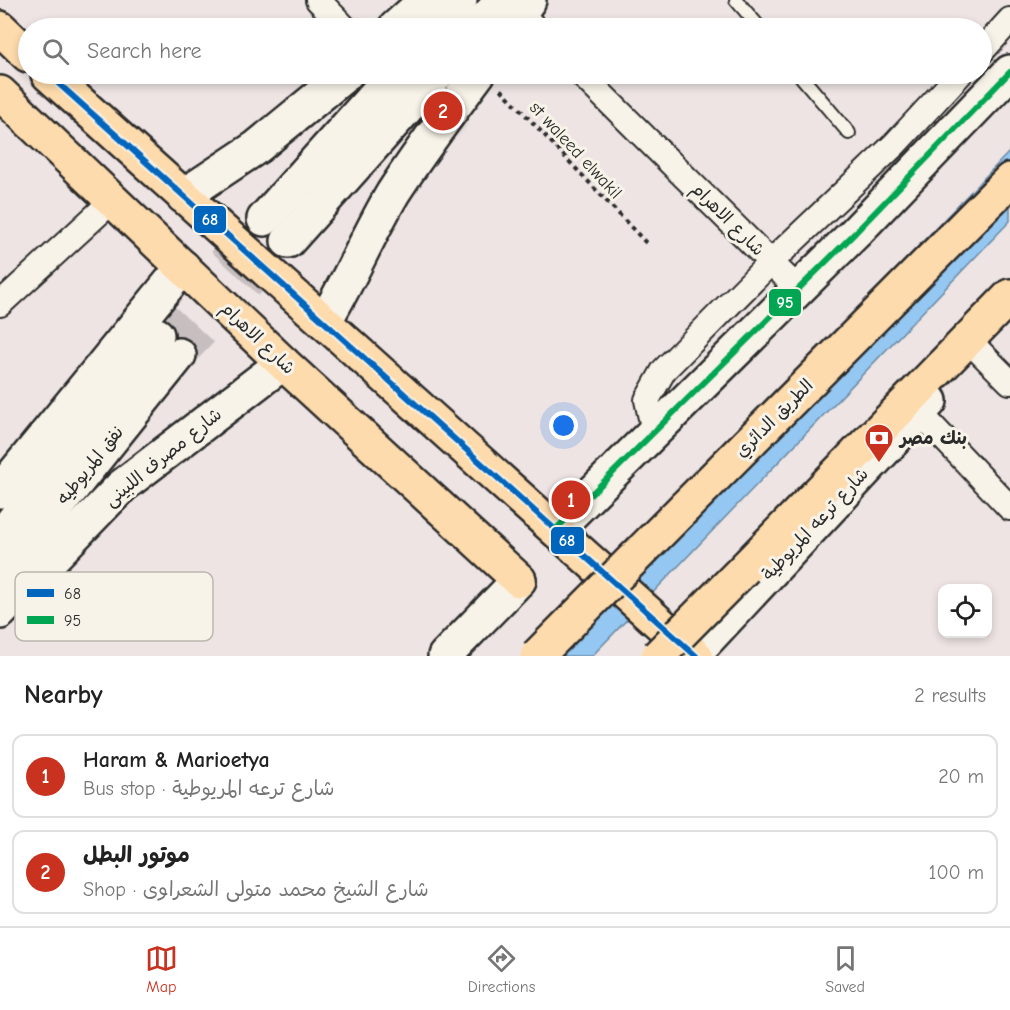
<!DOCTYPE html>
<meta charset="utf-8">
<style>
:root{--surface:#fff;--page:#f6f6f6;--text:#222;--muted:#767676;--line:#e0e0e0;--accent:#c8321e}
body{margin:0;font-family:"Comic Neue","Playpen Sans Arabic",sans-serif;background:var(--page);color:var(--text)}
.controls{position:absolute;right:18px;bottom:18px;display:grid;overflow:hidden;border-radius:12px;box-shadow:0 3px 9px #0003}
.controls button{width:54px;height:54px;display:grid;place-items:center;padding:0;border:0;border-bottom:2px solid var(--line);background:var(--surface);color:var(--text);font:30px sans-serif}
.you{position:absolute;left:564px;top:426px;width:21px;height:21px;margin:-15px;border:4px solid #fff;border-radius:50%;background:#1a73e8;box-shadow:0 0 0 9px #1a73e833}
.badge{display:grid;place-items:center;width:39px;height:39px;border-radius:50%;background:var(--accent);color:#fff;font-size:20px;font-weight:700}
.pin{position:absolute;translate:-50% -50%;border:3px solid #fff;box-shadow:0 2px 6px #0006}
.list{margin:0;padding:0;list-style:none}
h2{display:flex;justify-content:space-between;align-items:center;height:78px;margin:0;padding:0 24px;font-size:26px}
h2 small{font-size:20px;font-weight:400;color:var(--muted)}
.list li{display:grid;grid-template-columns:39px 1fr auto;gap:18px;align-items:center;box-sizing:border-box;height:84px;margin:0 12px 12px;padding:0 12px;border:2px solid var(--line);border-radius:12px}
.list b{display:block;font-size:22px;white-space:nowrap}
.list p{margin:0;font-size:20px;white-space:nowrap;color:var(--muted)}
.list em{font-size:20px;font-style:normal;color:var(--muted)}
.icon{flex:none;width:33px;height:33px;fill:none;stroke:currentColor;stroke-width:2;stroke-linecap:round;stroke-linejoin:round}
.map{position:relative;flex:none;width:1010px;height:656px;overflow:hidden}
.search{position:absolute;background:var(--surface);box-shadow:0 3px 9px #0003;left:18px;right:18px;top:18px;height:66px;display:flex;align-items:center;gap:15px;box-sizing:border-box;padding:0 21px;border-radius:33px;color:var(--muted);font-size:22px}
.sheet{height:270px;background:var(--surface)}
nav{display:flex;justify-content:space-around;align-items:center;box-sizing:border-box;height:84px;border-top:2px solid var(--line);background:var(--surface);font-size:16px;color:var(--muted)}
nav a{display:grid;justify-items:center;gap:3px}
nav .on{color:var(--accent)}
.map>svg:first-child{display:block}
.water{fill:#94c7f1;stroke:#6a89a2;stroke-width:1.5}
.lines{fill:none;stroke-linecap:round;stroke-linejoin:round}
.secondary-tunnel{stroke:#c7bfbf;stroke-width:33;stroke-dasharray:33 16;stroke-linecap:butt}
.service-casing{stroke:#2b2b2b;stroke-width:16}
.minor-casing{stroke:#2b2b2b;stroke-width:28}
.secondary-casing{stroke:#2b2b2b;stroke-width:38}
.primary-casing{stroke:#2b2b2b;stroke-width:38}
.motorway-casing{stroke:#2b2b2b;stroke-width:38}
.path{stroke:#2b2b2b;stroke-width:4;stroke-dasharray:4.5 4.5;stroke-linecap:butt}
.service{stroke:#f7f3e8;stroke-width:12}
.minor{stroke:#f7f3e8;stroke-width:24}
.secondary{stroke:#f7f3e8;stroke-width:33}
.primary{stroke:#fedbac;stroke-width:33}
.motorway{stroke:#fedbac;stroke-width:33}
.motorway-bridge-casing{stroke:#2b2b2b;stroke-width:38;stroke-linecap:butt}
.motorway-bridge{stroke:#fedbac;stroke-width:33}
.bus-1-casing{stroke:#f7f3e8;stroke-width:10}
.bus-2-casing{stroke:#f7f3e8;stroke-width:10}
.bus-1{stroke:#0065bd;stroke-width:6}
.bus-2{stroke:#00a651;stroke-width:6}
.labels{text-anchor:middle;stroke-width:6;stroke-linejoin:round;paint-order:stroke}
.street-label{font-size:18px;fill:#2b2b2b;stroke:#f7f3e8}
.poi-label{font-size:18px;font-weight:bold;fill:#2b2b2b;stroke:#f7f3e8;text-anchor:start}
.key{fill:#f7f3e8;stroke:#bab7af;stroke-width:1.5}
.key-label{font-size:16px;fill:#2b2b2b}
.line-badge{stroke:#f7f3e8;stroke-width:2}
.badge-label{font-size:16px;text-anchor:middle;font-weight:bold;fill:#fff}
</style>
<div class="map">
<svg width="1010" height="656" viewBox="0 0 1010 656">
<rect width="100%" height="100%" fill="#eee4e4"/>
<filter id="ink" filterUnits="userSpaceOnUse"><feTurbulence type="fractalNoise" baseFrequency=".0167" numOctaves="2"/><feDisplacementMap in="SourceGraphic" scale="12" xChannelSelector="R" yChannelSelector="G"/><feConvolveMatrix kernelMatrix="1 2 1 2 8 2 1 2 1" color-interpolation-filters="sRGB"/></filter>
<g filter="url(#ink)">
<polygon class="water" points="1010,151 1010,221 592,656 523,656"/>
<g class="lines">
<g class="secondary-tunnel">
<polyline points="157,335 264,219"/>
<polyline points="179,355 288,241"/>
</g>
<g class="service-casing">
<g id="service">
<polyline points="736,0 760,28"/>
<polyline points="799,74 849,133"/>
</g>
</g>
<g class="minor-casing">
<g id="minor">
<polyline points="318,0 345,28"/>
<polyline points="520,13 535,28"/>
<polyline points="982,51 1010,20"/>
<polyline points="581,74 798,289"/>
<polyline points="0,304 113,200"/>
<polyline points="978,350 1010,382"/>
<polyline points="919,412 1010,508"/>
<polyline points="654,432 647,400 664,370 771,262 895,144 960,74"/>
</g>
</g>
<g class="secondary-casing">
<g id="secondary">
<polyline points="395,28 426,0"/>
<polyline points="435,28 460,0"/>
<polyline points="477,28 503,0"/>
<polyline points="509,28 529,0"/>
<polyline points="183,196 257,147 346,74"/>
<polyline points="264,219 394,74"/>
<polyline points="288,241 437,74"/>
<path d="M324,322c26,-42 44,-87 69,-129 26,-41 56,-80 85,-119"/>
<polyline points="0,491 183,267"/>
<polyline points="556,529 855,233 1010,72"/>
<polyline points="0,538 157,335"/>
<polyline points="0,574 20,553 179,355"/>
<polyline points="0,612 122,486 283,363"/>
<polyline points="694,654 930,401"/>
<polyline points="445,656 519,580"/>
</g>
</g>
<g class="primary-casing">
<g id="primary">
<polyline points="0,28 28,55"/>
<polyline points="48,74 696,656"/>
<polyline points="0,93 283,363 519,580"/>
</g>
</g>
<g class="motorway-casing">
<g id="motorway">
<polyline points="685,507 1010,180"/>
<polyline points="745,568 1010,296"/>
</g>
</g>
<polyline class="path" points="501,89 648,245"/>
<use href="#service" class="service"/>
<use href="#minor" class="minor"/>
<use href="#secondary" class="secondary"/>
<use href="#primary" class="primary"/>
<use href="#motorway" class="motorway"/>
<g class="motorway-bridge-casing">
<g id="motorway-bridge">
<polyline points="537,656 685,507"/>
<polyline points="658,656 745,568"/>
</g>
</g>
<use href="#motorway-bridge" class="motorway-bridge"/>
<g class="bus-1-casing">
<polyline id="bus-1" points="48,74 696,656"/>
</g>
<g class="bus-2-casing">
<polyline id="bus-2" points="556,529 855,233 1010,72"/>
</g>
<use href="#bus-1" class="bus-1"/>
<use href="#bus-2" class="bus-2"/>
</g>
</g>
<defs>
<g id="bank-pin" transform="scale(1.5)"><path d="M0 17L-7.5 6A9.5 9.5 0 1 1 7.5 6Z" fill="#c8321e" stroke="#f7f3e8"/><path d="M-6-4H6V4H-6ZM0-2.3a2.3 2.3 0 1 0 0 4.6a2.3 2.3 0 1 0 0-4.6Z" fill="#fff"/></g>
</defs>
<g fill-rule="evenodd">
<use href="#bank-pin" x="879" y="438"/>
</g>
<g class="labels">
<g class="street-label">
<text transform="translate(576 150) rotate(47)" y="6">st waleed elwakil</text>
<text transform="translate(728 219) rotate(45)" y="6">شارع الاهرام</text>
<text transform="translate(258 338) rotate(44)" y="6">شارع الاهرام</text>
<text transform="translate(774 418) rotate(-45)" y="6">الطريق الدائري</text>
<text transform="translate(163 457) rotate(-39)" y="6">شارع مصرف اللبينى</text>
<text transform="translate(90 465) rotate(-51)" y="6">نفق المريوطيه</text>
<text transform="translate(815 524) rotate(-47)" y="6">شارع ترعه المريوطية</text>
</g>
<g class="poi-label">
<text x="900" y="444">بنك مصر</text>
</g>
</g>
<rect x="15" y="572" width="198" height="69" rx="9" class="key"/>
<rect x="27" y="589" width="27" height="8" fill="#0065bd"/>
<rect x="27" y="616" width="27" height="8" fill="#00a651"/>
<g class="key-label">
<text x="64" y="599">68</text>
<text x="64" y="626">95</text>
</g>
<g class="line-badge">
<rect x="193" y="205" width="34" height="29" rx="6" fill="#0065bd"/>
<rect x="768" y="288" width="34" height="29" rx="6" fill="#00a651"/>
<rect x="550" y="526" width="35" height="29" rx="6" fill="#0065bd"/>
</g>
<g class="badge-label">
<text x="210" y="225">68</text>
<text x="785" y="308">95</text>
<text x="567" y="546">68</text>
</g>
</svg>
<div class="controls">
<button><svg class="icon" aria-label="locate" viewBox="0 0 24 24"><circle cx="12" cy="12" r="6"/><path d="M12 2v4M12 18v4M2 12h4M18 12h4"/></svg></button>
</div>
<div class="you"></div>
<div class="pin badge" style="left:571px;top:500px">1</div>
<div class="pin badge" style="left:443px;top:111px">2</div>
<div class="search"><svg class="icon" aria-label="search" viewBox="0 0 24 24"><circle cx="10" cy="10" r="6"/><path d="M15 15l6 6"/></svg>Search here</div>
</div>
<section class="sheet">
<h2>Nearby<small>2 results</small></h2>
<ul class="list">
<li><span class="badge">1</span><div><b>Haram &amp; Marioetya</b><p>Bus stop · شارع ترعه المريوطية</p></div><em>20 m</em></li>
<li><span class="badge">2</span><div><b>موتور البطل</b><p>Shop · شارع الشيخ محمد متولى الشعراوى</p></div><em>100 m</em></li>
</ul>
</section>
<nav>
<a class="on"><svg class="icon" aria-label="map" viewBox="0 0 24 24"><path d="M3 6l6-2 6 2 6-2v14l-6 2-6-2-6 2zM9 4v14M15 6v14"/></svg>Map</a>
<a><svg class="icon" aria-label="directions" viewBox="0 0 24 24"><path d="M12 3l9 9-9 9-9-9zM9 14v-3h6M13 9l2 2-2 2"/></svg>Directions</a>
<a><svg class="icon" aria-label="saved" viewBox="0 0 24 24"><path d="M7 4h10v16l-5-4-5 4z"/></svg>Saved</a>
</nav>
